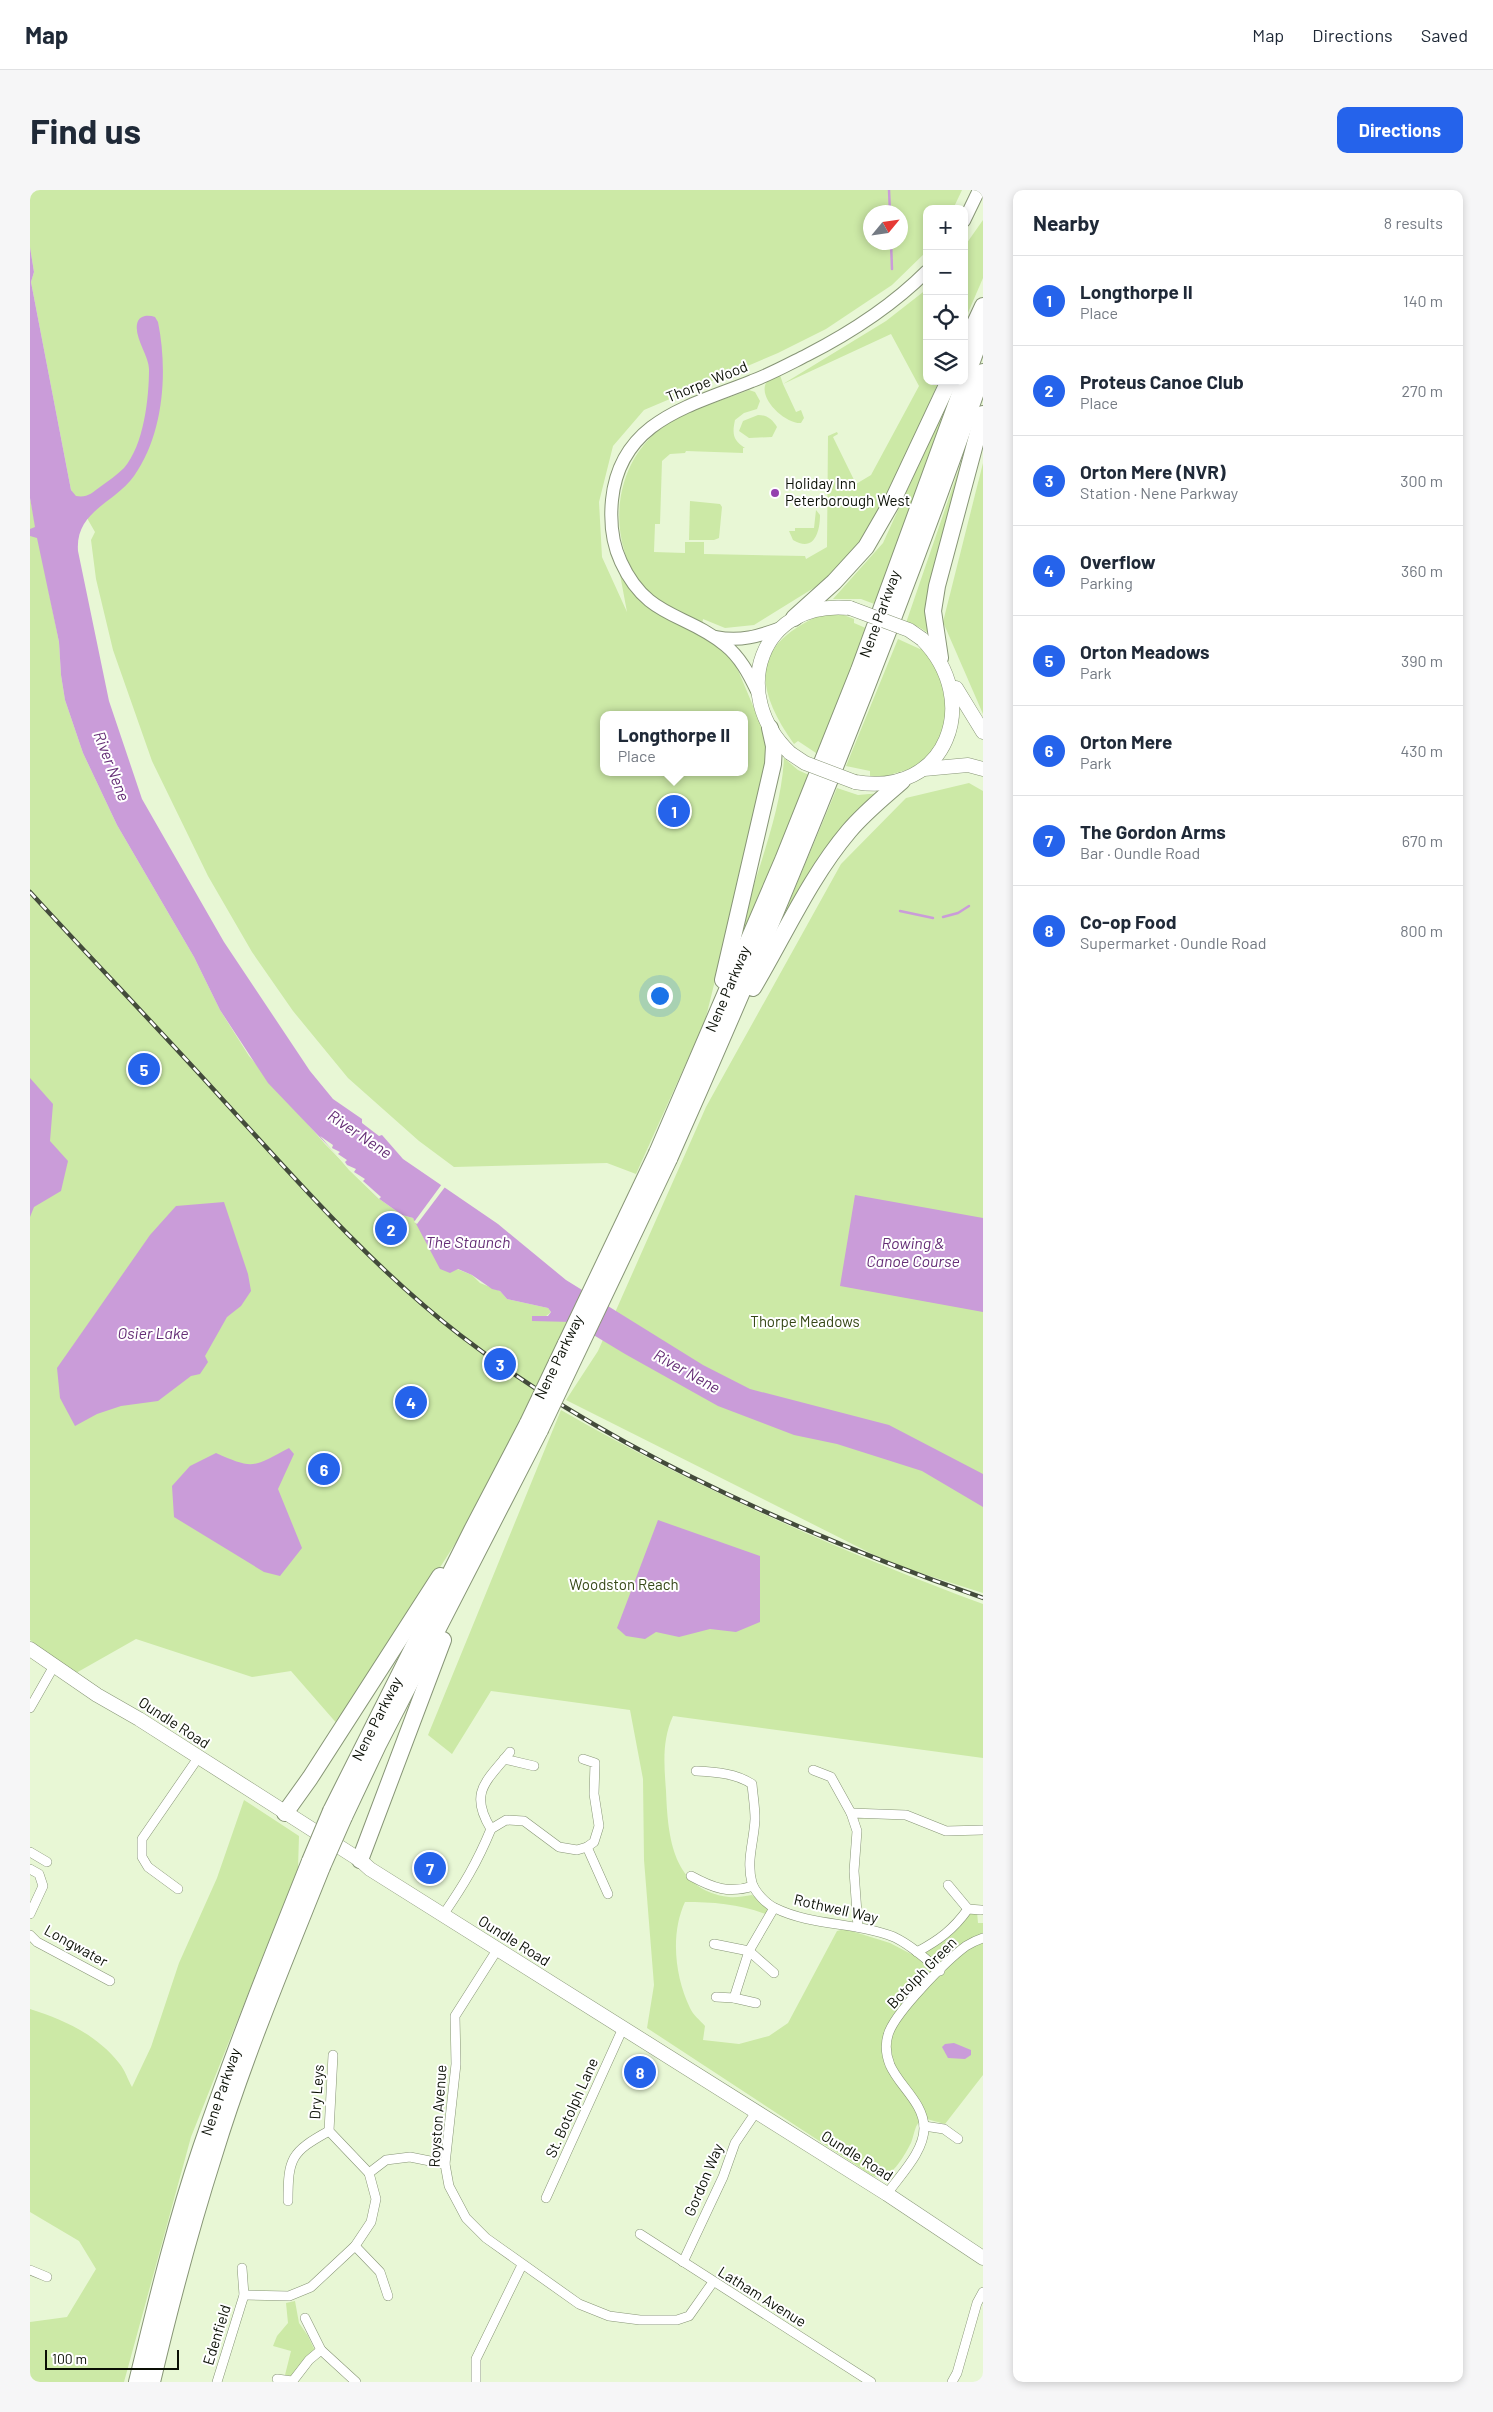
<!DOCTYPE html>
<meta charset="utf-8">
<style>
:root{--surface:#fff;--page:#f6f6f7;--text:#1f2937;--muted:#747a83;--line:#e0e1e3;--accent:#2563eb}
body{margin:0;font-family:Barlow,sans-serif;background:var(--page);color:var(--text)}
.controls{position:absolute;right:15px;top:15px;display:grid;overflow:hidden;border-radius:10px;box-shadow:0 2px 8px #0003}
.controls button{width:45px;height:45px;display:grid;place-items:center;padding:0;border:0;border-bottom:1px solid var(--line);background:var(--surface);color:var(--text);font:25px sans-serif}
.compass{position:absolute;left:833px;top:15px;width:45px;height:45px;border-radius:50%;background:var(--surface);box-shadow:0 2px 8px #0003;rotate:61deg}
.scale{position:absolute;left:15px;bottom:12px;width:134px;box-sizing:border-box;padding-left:5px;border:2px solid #0a0f05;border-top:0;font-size:14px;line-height:18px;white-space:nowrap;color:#0a0f05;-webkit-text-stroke:4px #fff;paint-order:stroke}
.you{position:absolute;left:629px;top:805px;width:18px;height:18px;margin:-12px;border:4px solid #fff;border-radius:50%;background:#1a73e8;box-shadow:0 0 0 8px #1a73e833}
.badge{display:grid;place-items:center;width:32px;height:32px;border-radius:50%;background:var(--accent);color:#fff;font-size:16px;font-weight:700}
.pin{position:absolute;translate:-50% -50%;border:2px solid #fff;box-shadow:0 1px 5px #0006}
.popup{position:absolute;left:570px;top:521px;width:148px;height:65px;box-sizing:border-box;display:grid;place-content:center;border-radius:10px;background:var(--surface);filter:drop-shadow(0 1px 4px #0005);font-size:16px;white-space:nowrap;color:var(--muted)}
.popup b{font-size:19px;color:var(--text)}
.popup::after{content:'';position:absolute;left:50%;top:100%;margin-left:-10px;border:10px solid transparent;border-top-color:var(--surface)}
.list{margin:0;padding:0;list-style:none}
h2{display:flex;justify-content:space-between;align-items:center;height:65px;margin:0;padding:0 20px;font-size:21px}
h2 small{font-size:16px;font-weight:400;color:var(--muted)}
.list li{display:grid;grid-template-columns:32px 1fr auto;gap:15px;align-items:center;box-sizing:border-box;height:90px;padding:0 20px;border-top:1px solid var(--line)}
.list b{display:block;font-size:19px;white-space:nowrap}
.list p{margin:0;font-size:16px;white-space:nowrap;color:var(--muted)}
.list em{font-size:16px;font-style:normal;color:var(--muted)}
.icon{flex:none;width:28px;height:28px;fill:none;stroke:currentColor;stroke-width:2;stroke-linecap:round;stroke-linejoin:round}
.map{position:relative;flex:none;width:953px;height:2192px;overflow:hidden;border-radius:10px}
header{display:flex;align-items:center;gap:30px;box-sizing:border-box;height:70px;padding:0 25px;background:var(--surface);border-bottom:1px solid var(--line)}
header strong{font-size:24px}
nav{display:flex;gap:28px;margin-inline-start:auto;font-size:18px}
.intro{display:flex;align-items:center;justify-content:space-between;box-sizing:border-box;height:120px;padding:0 30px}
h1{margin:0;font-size:35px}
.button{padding:12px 22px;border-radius:10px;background:var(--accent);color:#fff;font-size:18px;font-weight:700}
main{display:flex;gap:30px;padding:0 30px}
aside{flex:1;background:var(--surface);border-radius:10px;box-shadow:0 2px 8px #0003}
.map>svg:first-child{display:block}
.green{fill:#cce9a6;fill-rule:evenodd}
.water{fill:#ca9cd9}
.pier{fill:#e8f7d5}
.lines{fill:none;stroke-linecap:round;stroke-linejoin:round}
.stream{stroke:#ca9cd9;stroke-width:2.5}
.street-casing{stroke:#879576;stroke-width:10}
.secondary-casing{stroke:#879576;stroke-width:14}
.primary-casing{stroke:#879576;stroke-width:15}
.highway-casing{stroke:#879576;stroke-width:18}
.street{stroke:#fff;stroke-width:9}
.secondary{stroke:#fff;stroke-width:12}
.primary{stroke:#fff;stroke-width:14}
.highway{stroke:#fff;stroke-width:16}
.rail-casing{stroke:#434b3b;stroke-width:4.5}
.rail{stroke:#fff;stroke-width:2.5;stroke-dasharray:8;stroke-linecap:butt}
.primary-bridge-casing{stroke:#879576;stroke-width:15;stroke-linecap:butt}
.highway-bridge-casing{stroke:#879576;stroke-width:18;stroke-linecap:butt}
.primary-bridge{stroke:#fff;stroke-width:14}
.highway-bridge{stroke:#fff;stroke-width:16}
.poi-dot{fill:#9440ae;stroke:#fff;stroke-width:2}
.labels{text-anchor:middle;stroke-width:4;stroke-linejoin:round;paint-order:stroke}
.street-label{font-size:15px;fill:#0a0f05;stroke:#fff}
.poi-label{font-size:15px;fill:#0a0f05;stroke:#fff;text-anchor:start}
.park-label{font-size:15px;fill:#354716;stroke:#fff}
.water-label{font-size:16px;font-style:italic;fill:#652e76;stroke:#fff}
</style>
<header>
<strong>Map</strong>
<nav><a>Map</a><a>Directions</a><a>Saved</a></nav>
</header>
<div class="intro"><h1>Find us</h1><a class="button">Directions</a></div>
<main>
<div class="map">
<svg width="953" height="2192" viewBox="0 0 953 2192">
<rect width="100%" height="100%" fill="#e8f7d5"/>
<g class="green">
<path d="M0,0h932l-9,19h-26v42l-35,34 -66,44 -48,24 -134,57 -31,36 -14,56 3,55 25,55 -8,-43 20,30 84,48 12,16 29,69 5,31 -64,258 -69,153 -29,-11 -153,4 -35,-26 -71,-63 -55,-67 -41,-59 -44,-76 -56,-115 -39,-111 -17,-71 -5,-39 4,-8 -24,-42 -40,-208 3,-10 -4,-25zM841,22h30v30h-30zM574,525h140v57h-140z"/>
<polygon points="953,30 953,88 934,132 934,57"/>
<path d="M897,99v92h12l-49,110 -22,43 -43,47 -71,44 -29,3 -22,-9 -1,6c-22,-10 -47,-23 -62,-43 -31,-42 -27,-107 10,-144 28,-27 64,-34 99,-48l6,2 5,9 -3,8 -13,4 -9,7c-3,14 -2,20 10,28h-2v5l-57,-2 -1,2 -15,1 -8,7 -2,63h-5l-1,28 31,1v-11h19v12l101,2 1,3 21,-12 1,-111 9,-4 1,2 -5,3 23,47 15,-9 48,-89 -28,-52 -108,50 13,28 5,-2 3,8 -3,5c-15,1 -43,-24 -35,-40 3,-4 9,-6 14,-8l3,9 103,-63z"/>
<polygon points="927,191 847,415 831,409 803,409 853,353"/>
<path d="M728,225c9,0 14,4 19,12l-5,10 -23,1 -10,-7 4,-10z"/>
<polygon points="946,229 904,447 889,437 876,433"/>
<polygon points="953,273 953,524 913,432"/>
<polygon points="0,308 29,452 31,485 35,510 53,563 87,635 164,767 190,820 219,866 295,954 348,1008 372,1025 383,1028 422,1081 427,1079 442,1085 450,1093 470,1101 477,1109 518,1118 521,1122 515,1127 502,1126 537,1131 479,1263 437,1335 309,1536 261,1481 222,1487 106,1449 46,1483 0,1450"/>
<polygon points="660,311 690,314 692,317 689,348 684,350 659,350"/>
<path d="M786,320l4,5c0,17 -6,38 -27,25l-4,-9h6v-3h19z"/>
<path d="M793,424h18l13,5v4l14,6 -49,126 -21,-14 -4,3c-42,-59 -42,-100 29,-130z"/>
<polygon points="868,449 890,459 893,456 913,490 919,533 893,575 849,588 840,587 840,581 816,576"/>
<path d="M754,568l14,12 13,6 -80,198c9,-36 17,-73 29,-108 11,-36 22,-70 24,-108z"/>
<polygon points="939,593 953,601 953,1403 862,1374 536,1210 568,1161 676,917 811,674 876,608"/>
<polygon points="807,598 828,605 851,603 743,751"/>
<path d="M531,1220c135,78 276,140 422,194v154l-310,-42c-11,24 -9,48 -7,75 2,46 6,99 63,106 7,1 15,-1 23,-2l14,11 2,6 -3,2c-25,-10 -53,-12 -80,-12 -15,32 -10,75 5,106 3,7 10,12 15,18l-2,14 36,4 30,-8 19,-13 49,-92 8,-2 45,14 21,11c27,-7 42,-22 61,-42h5l1,11h5v152l-38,49 -22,-6c-9,7 -8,15 -12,25 -6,11 -19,37 -35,34 -4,-1 -10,-5 -14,-8l-215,-141 7,-43 -10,-125 -1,-81 -13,-69 -139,-19 -39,63 -24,-19z"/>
<path d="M214,1610l55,36 -1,32 -107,269 -67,245h-94v-60l37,-5 29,-48 -17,-28 -49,-29v-203c34,11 66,25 89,54 6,7 9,17 13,24l19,-40 28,-84 38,-85z"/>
<polygon points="265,2111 269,2133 278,2146 285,2161 262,2186 255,2185 261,2161 243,2156 247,2146 258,2133 256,2113"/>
</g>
<g class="water">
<path d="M0,57l4,25 -3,10 40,208 5,6c11,2 16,-3 24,-9 8,-6 17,-12 24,-19 20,-23 25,-70 25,-99 0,-14 -17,-34 -11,-48 3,-6 11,-6 17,-4l3,5c10,49 6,112 -24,154 -19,27 -59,35 -56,75l31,150 33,98 82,143 86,129 23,28 29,20v4l17,13 3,-1 21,24 95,65 68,56 137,85 47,24 139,36 94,49v33l-61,-36 -85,-27 -43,-9 -76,-29 -93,-52 -53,-32 -40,-1v-5h16l3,-4 -3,-4 -41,-9 -7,-8 -8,-2 -20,-14 -14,-6 -8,4 -10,-4 -27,-51 -11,-3 -24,-17 -110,-115 -48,-73 -26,-53 -77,-132 -34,-72 -18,-53 -4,-25 -2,-33 -22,-104 -7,-2v-7l5,-2 -5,-29z"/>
<polygon points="0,888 23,914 20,951 38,971 31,1001 4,1017 0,1027"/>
<polygon points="825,1005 953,1028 953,1122 810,1096"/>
<polygon points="194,1012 218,1084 221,1101 211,1116 197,1127 175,1166 178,1172 170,1184 161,1186 128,1211 91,1216 67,1224 45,1236 30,1208 27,1178 120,1045 146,1016"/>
<path d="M259,1258l5,6 -16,35 24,59 -22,28 -16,-4 -90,-55 -2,-31 18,-20 26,-13c38,17 37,14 73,-5z"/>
<polygon points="628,1330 730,1366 730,1432 706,1442 680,1439 649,1447 626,1442 615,1449 596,1446 587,1438"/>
<polygon points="924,1853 941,1860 941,1865 935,1869 918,1868 912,1857 915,1854"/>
</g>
<g class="pier">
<polygon points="290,946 303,955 302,958 310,962 308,964 317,970 315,972 317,975 326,979 324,982 335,989 333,991 351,1007 349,1009 319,980"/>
<polygon points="412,994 415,997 387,1034 384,1032"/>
</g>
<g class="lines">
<g class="stream">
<polyline points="859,0 860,22"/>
<polyline points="861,52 862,79"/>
<polyline points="870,721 903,728"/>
<polyline points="913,727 928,723 939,716"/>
</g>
<g class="street-casing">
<g id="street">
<polyline points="0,1518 24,1476"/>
<polyline points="474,1569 504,1576"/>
<polyline points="783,1580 801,1587 821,1623"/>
<path d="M666,1581c19,1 40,2 56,13 1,12 3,23 3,35 -1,23 -9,41 -3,64 3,9 14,21 23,25 36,18 81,14 119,29 17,8 32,22 46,34"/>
<polyline points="461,1639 476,1630 494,1631 529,1657 547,1660 557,1657 564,1652 569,1636 564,1604 565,1573 553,1569"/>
<polyline points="557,1657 578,1704"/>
<polyline points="0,1662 17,1672"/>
<polyline points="0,1679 9,1684 13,1696 0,1724"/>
<path d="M661,1686c22,12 38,18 62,10"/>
<polyline points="918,1695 938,1719"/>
<polyline points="148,1699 118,1677 112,1667 112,1649 168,1568"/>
<path d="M413,1725c20,-29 34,-52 48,-86 -23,-37 -4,-48 19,-77"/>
<polyline points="828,1737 824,1681 827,1641 821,1623 876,1625 916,1641 953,1640"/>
<polyline points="0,1745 7,1752 80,1791"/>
<polyline points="684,1754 719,1761 744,1783"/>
<polyline points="467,1760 425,1826 426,1874 415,1974 419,1996 436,2028 456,2048 549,2114 579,2126 610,2130 647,2130 659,2126 683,2092"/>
<path d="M887,1762c22,-12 36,-22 51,-43l13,1"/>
<polyline points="686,1807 704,1808 726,1813"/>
<polyline points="704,1808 719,1761 744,1718"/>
<polyline points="894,1936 914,1939 928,1949"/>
<polyline points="339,1983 356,1970 380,1967 415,1974"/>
<path d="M857,2004c13,-19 37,-42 37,-66 0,-25 -25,-42 -34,-63 -4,-10 -5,-20 -2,-30 6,-22 59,-75 78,-89 5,-3 11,-6 17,-8"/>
<polyline points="516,2008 593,1838"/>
<path d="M258,2011c0,-43 3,-49 41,-70"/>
<polyline points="610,2044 841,2192"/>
<polyline points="325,2056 350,2082 358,2106"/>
<polyline points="653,2072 693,1987 705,1953 726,1922"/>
<polyline points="0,2080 17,2087"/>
<polyline points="214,2105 259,2106 281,2097 325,2056 341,2032 346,2009 339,1983 299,1941 303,1865"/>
<polyline points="275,2128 291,2160"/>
<polyline points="247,2189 262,2191"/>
<polyline points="187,2192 214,2105 212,2078"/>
<polyline points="262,2192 279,2170 291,2160 326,2192"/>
<polyline points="446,2192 446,2169 492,2075"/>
<polyline points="922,2192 927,2183 947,2113 953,2102"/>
</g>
</g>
<g class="secondary-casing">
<g id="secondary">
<polyline points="934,31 949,0"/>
<path d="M686,447c24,5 43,-1 65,-9"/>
<path d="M727,501c-8,-17 -17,-34 -32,-46 -40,-33 -78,-26 -104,-83 -9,-19 -11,-41 -9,-62 8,-80 79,-94 140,-119 19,-7 37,-17 55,-26 43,-22 86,-50 120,-84"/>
</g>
</g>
<g class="primary-casing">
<g id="primary">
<polyline points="926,498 953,542"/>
<path d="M760,563c-62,-59 -30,-154 60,-145"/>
<polyline points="894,579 938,575 953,579"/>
<path d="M825,592c92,16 128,-81 67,-143"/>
<polyline points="0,1459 67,1505 109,1529 330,1670 340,1679 857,2004 953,2068"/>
</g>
</g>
<g class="highway-casing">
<g id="highway">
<polyline points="934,157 953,116"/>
<polyline points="764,428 804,392 836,357 862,312 919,191"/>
<polyline points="910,468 903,421 907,396 953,224"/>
<polyline points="693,790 743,574 744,556 740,538"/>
<path d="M723,798c31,-52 57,-111 96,-157 16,-19 35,-34 53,-50"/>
<polyline points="627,963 753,670 829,480 953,141"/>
<path d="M639,969c115,-258 221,-520 314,-787"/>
<polyline points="301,1621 442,1340 498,1233"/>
<polyline points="255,1623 280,1588 410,1386"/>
<polyline points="314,1627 348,1555 510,1240"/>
<polyline points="330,1670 413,1450"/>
<path d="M107,2192c19,-78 38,-158 64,-234 33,-97 71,-192 109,-287"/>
<path d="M122,2192c18,-76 38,-152 62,-227 30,-98 70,-193 108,-288"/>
</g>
</g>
<use href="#street" class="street"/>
<use href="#secondary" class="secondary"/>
<use href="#primary" class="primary"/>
<use href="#highway" class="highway"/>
<g class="rail-casing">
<path id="rail" d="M0,702c64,70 130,138 194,209 74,81 148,166 236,234 149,115 346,201 523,263"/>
</g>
<use href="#rail" class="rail"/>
<g class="primary-bridge-casing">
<g id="primary-bridge">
<polyline points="820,418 879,440 892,449"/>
<polyline points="760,563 775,573 825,592"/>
</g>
</g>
<g class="highway-bridge-casing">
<g id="highway-bridge">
<polyline points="498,1233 627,963"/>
<polyline points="510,1240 639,969"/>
<polyline points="280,1671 301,1621"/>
<polyline points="292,1677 314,1627"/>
</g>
</g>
<use href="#primary-bridge" class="primary-bridge"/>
<use href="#highway-bridge" class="highway-bridge"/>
</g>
<circle class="poi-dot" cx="745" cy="303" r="5"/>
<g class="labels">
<g class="street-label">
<text transform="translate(677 192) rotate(-22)" y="5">Thorpe Wood</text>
<text transform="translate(850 424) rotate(-70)" y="5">Nene Parkway</text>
<text transform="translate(698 799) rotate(-67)" y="5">Nene Parkway</text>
<text transform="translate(529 1167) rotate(-64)" y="5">Nene Parkway</text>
<text transform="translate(347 1529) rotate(-63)" y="5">Nene Parkway</text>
<text transform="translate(144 1533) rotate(33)" y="5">Oundle Road</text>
<text transform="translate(806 1719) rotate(13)" y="5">Rothwell Way</text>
<text transform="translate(484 1751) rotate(32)" y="5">Oundle Road</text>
<text transform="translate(46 1756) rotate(29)" y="5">Longwater</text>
<text transform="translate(892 1783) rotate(-46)" y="5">Botolph Green</text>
<text transform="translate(191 1902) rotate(-71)" y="5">Nene Parkway</text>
<text transform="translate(287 1902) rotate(-86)" y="5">Dry Leys</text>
<text transform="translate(542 1918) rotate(-66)" y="5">St. Botolph Lane</text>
<text transform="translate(408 1926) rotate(-86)" y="5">Royston Avenue</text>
<text transform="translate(827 1966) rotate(32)" y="5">Oundle Road</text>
<text transform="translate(674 1990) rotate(-67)" y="5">Gordon Way</text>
<text transform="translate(732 2107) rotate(32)" y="5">Latham Avenue</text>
<text transform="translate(187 2145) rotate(-73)" y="5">Edenfield</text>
</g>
<g class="poi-label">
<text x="755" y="299">Holiday Inn<tspan x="755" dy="17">Peterborough West</tspan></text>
</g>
<g class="park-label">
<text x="775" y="1137">Thorpe Meadows</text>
<text x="594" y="1400">Woodston Reach</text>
</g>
<g class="water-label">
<text transform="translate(82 576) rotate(69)" y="6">River Nene</text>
<text transform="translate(330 944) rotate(34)" y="6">River Nene</text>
<text x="438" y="1058">The Staunch</text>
<text x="883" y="1059">Rowing &amp;<tspan x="883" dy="18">Canoe Course</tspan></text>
<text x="123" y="1149">Osier Lake</text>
<text transform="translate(657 1181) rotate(29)" y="6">River Nene</text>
</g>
</g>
</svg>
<div class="controls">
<button>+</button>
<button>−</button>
<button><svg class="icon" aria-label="locate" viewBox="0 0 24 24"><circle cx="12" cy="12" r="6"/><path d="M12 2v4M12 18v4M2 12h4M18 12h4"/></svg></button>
<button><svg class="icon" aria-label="layers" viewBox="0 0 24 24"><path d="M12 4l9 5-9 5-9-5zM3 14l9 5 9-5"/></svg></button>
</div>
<svg class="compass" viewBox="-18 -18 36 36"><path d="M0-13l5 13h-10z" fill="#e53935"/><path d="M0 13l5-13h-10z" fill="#747a83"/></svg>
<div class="scale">100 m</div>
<div class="you"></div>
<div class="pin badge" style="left:644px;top:621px">1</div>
<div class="popup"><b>Longthorpe II</b>Place</div>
<div class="pin badge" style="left:361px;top:1039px">2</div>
<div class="pin badge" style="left:470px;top:1174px">3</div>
<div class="pin badge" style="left:381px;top:1212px">4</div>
<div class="pin badge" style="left:114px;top:879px">5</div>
<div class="pin badge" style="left:294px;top:1279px">6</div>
<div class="pin badge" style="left:400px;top:1678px">7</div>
<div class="pin badge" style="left:610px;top:1882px">8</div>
</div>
<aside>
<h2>Nearby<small>8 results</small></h2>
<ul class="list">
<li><span class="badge">1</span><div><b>Longthorpe II</b><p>Place</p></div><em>140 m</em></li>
<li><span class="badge">2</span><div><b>Proteus Canoe Club</b><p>Place</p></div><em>270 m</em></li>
<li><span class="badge">3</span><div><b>Orton Mere (NVR)</b><p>Station · Nene Parkway</p></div><em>300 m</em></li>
<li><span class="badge">4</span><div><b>Overflow</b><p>Parking</p></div><em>360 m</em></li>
<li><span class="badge">5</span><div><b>Orton Meadows</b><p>Park</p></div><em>390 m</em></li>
<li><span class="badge">6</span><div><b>Orton Mere</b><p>Park</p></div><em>430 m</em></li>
<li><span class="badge">7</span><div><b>The Gordon Arms</b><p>Bar · Oundle Road</p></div><em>670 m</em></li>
<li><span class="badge">8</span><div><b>Co-op Food</b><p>Supermarket · Oundle Road</p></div><em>800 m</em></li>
</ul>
</aside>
</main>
